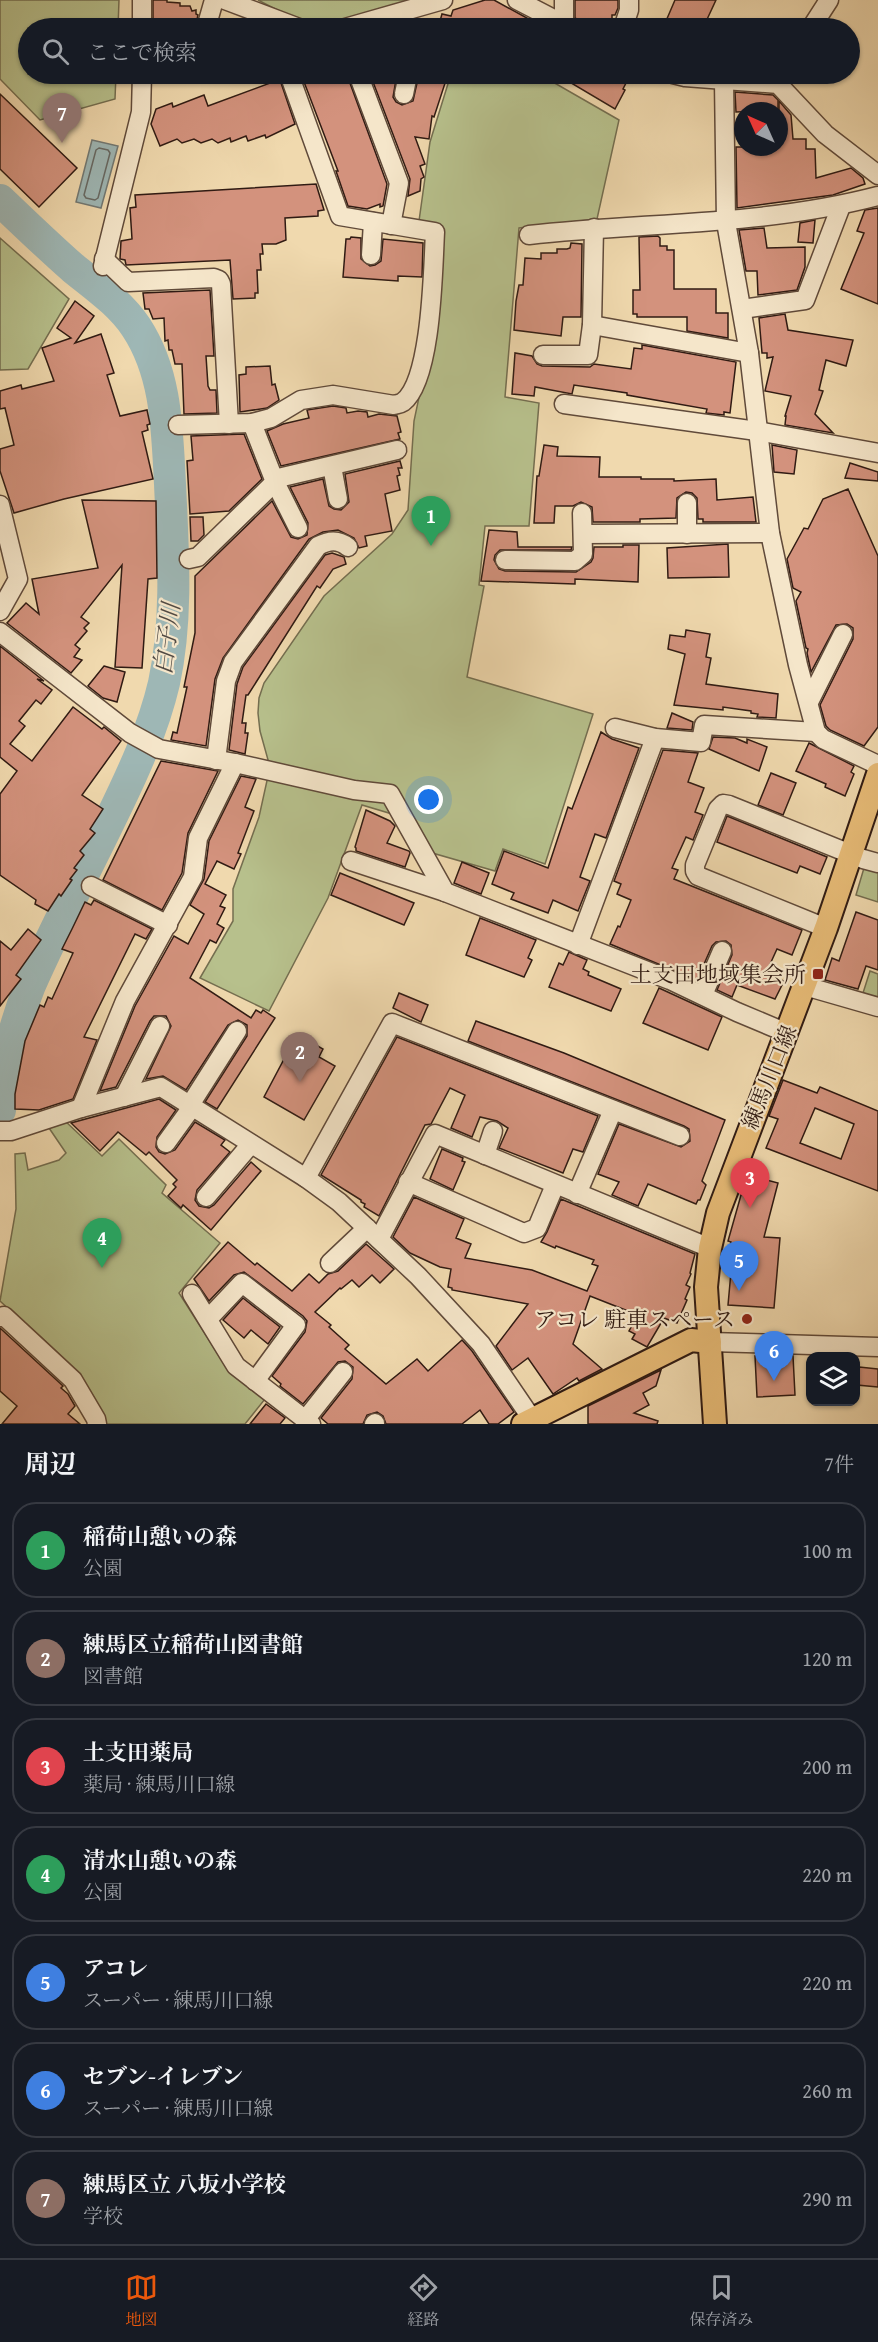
<!DOCTYPE html>
<html lang="ja">
<meta charset="utf-8">
<style>
:root{--surface:#171b24;--page:#20242c;--text:#f1f3f6;--muted:#9ea1a6;--line:#363941;--accent:#ea580c}
body{margin:0;font-family:"Gentium Book Plus","Noto Serif JP",serif;background:var(--page);color:var(--text)}
.controls{position:absolute;right:18px;bottom:18px;display:grid;overflow:hidden;border-radius:12px;box-shadow:0 2px 4px #0004}
.controls button{width:54px;height:54px;display:grid;place-items:center;padding:0;border:0;border-bottom:2px solid var(--line);background:var(--surface);color:var(--text);font:30px sans-serif}
.compass{position:absolute;left:734px;top:102px;width:54px;height:54px;border-radius:50%;background:var(--surface);box-shadow:0 2px 4px #0004;rotate:315deg}
.you{position:absolute;left:429px;top:800px;width:21px;height:21px;margin:-15px;border:4px solid #fff;border-radius:50%;background:#1a73e8;box-shadow:0 0 0 9px #1a73e833}
.badge{display:grid;place-items:center;width:39px;height:39px;border-radius:50%;background:var(--accent);color:#fff;font-size:20px;font-weight:700}
.pin{position:absolute;translate:-50% -50px;filter:drop-shadow(0 2px 3px #0008)}
.pin::after{content:'';position:absolute;top:32px;width:21px;height:18px;background:inherit;clip-path:polygon(0 0,100% 0,50% 100%)}
.list{margin:0;padding:0;list-style:none}
h2{display:flex;justify-content:space-between;align-items:center;height:78px;margin:0;padding:0 24px;font-size:26px}
h2 small{font-size:20px;font-weight:400;color:var(--muted)}
.list li{display:grid;grid-template-columns:39px 1fr auto;gap:18px;align-items:center;box-sizing:border-box;height:96px;margin:0 12px 12px;padding:0 12px;border:2px solid var(--line);border-radius:24px}
.list b{display:block;font-size:22px;white-space:nowrap}
.list p{margin:0;font-size:20px;white-space:nowrap;color:var(--muted)}
.list em{font-size:20px;font-style:normal;color:var(--muted)}
.icon{flex:none;width:33px;height:33px;fill:none;stroke:currentColor;stroke-width:2;stroke-linecap:round;stroke-linejoin:round}
.map{position:relative;flex:none;width:878px;height:1424px;overflow:hidden}
.search{position:absolute;background:var(--surface);box-shadow:0 2px 4px #0004;left:18px;right:18px;top:18px;height:66px;display:flex;align-items:center;gap:15px;box-sizing:border-box;padding:0 21px;border-radius:33px;color:var(--muted);font-size:22px}
.sheet{height:834px;background:var(--surface)}
nav{display:flex;justify-content:space-around;align-items:center;box-sizing:border-box;height:84px;border-top:2px solid var(--line);background:var(--surface);font-size:16px;color:var(--muted)}
nav a{display:grid;justify-items:center;gap:3px}
nav .on{color:var(--accent)}
.map>svg:first-child{display:block}
.green{fill:#b7c08c;stroke:#746e50;stroke-width:1.5}
.water{fill:#9eb7b5;stroke:#727974;stroke-width:1.5}
.lines{fill:none;stroke-linecap:round;stroke-linejoin:round}
.shore{stroke:#676964;stroke-width:1.5}
.river{stroke:#9eb7b5;stroke-width:32}
.building{fill:#d3927d;stroke:#301b13;stroke-width:1.5;fill-rule:evenodd}
.minor-casing{stroke:#604a3a;stroke-width:21}
.major-casing{stroke:#301b13;stroke-width:26}
.minor{stroke:#f5e6ca;stroke-width:18}
.major{stroke:#e8bc77;stroke-width:22}
.poi-dot{fill:#8f2418;stroke:#f5e6ca;stroke-width:2}
.labels{text-anchor:middle;stroke-width:4.5;stroke-linejoin:round;paint-order:stroke}
.poi-label{font-size:22px;fill:#301b13;stroke:#f5e6ca;text-anchor:end}
.street-label{font-size:22px;fill:#301b13;stroke:#f5e6ca}
.water-label{font-size:24px;font-style:italic;fill:#514a44;stroke:#f5e6ca}
</style>
<div class="map">
<svg width="878" height="1424" viewBox="0 0 878 1424">
<rect width="100%" height="100%" fill="#f0d9ae"/>
<filter id="stains"><feTurbulence type="fractalNoise" baseFrequency=".00333" numOctaves="4"/><feColorMatrix values="0 0 0 0 .2 0 0 0 0 .09 0 0 0 0 .02 0 0 0 .5 -.17"/></filter>
<radialGradient id="worn" r=".72"><stop offset=".6" stop-color="#630" stop-opacity="0"/><stop offset="1" stop-color="#630" stop-opacity=".3"/></radialGradient>
<g class="green">
<polygon points="0,0 119,0 118,28 28,28 28,74 116,74 115,99 40,120 0,79"/>
<path d="M258,0h162c-29,9 -65,26 -96,24 -22,-1 -47,-14 -66,-24z"/>
<polygon points="451,74 539,74 619,120 597,219 519,228 505,397 539,403 529,526 485,526 479,585 484,586 467,677 593,714 545,864 503,849 495,871 429,852 412,820 362,805 328,898 269,1011 200,978 233,921 233,889 259,817 270,767 260,731 258,713 259,698 264,683 324,596 392,534 408,510 414,421 435,321 440,234 419,221 430,142"/>
<polygon points="0,238 69,299 28,369 0,370"/>
<polygon points="864,868 878,872 878,902 856,895"/>
<polygon points="870,971 878,974 878,998 863,993"/>
<path d="M63,1119l39,37 17,-17 47,46 -4,8 58,50 -41,50 51,80 35,26 -20,25h-141c-7,-46 -71,-92 -104,-123l16,-92 -1,-55 10,-1 3,17 31,-10 7,-7 -19,-28z"/>
</g>
<polygon class="water" points="92,140 118,146 101,208 76,202"/>
<g class="lines">
<polygon class="shore" points="99,148 108,150 110,153 98,198 95,200 86,198 84,195 96,150"/>
<path class="river" d="M0,200c24,23 48,46 73,68 22,18 47,35 63,59 31,47 31,103 34,157 3,66 8,134 -6,199 -11,47 -32,92 -53,135 -27,56 -56,110 -81,167 -16,41 -26,81 -30,125"/>
</g>
<g class="building">
<polygon points="153,0 167,0 167,2 180,3 180,6 190,6 192,11 196,10 196,14 198,15 195,28 153,28"/>
<polygon points="485,0 494,0 545,28 438,28 442,14 451,16 453,10"/>
<polygon points="575,0 618,0 618,8 615,15 612,15 612,20 580,21 575,18"/>
<polygon points="675,0 716,0 703,28 663,28"/>
<polygon points="220,20 236,25 236,28 218,28"/>
<polygon points="256,74 278,74 295,124 266,138 265,135 248,141 246,136 231,142 230,138 218,143 212,139 201,143 194,139 182,143 177,139 160,146 151,124 156,109 172,103 173,107 204,95 208,106 273,82"/>
<polygon points="301,74 322,74 326,83 347,75 387,184 383,206 380,207 380,204 367,209 348,206 336,171 338,171"/>
<polygon points="370,74 397,74 393,97 396,102 402,105 413,101 419,74 448,74 434,117 432,116 429,139 415,137 425,164 420,166 424,177 421,179 420,191 408,196 410,179"/>
<polygon points="556,74 610,74 626,83 623,89 625,90 615,109"/>
<polygon points="735,92 773,95 778,100 778,110 736,112"/>
<polygon points="0,94 77,168 39,207 0,169"/>
<polygon points="779,101 791,115 793,139 806,139 806,149 815,149 816,178 851,168 863,178 865,184 833,195 737,208 736,147 779,147"/>
<polygon points="316,184 324,210 318,211 318,216 285,218 286,240 276,244 262,244 263,254 260,254 261,270 257,270 258,293 255,293 255,298 233,299 230,260 126,265 125,260 120,259 121,241 132,239 130,208 136,207 135,195"/>
<polygon points="878,208 878,304 841,289 864,233 857,231 865,210"/>
<polygon points="815,220 813,243 798,242 800,223"/>
<polygon points="764,228 767,248 805,247 805,267 797,290 758,295 757,271 746,271 739,230"/>
<polygon points="658,236 660,238 660,246 667,246 667,250 674,250 674,289 716,289 716,313 728,313 728,338 687,331 687,317 637,317 637,314 633,314 633,290 640,290 639,237"/>
<polygon points="351,237 361,238 361,259 370,266 375,265 381,261 383,239 423,243 422,277 398,276 398,281 343,277 346,239 350,239"/>
<polygon points="571,243 582,244 581,317 563,317 561,336 514,330 516,301 519,285 523,285 525,258 541,259 541,253 557,253 557,249 567,249 570,248"/>
<polygon points="210,290 214,356 206,356 208,386 210,390 216,390 217,413 184,414 182,364 175,364 172,350 169,350 168,340 165,341 164,318 153,319 149,309 145,309 143,293"/>
<polygon points="75,301 94,316 75,343 101,334 114,373 107,375 120,416 147,410 150,424 147,425 148,430 142,432 153,479 64,499 14,513 0,471 0,449 14,445 5,408 0,409 0,391 21,385 22,389 54,381 42,348 71,338 57,328"/>
<polygon points="785,314 788,330 853,340 846,366 826,360 819,390 823,391 815,414 833,433 785,425 786,416 785,416 791,396 765,391 773,357 767,358 767,353 762,353 759,318"/>
<polygon points="642,345 736,362 730,413 724,412 724,415 706,413 707,409 627,395 627,393 574,385 572,394 535,387 534,396 512,394 515,353 532,356 537,364 542,366 590,367 594,364 631,369 634,348 642,349"/>
<polygon points="270,366 272,385 275,384 279,400 267,408 240,412 239,375 246,374 246,367"/>
<polygon points="333,406 346,408 347,413 358,411 367,412 368,417 379,414 397,416 401,432 398,433 400,439 281,466 267,431 283,424 309,418 307,410"/>
<polygon points="244,434 262,479 229,511 190,514 187,461 193,460 191,436"/>
<polygon points="544,445 558,447 557,456 600,457 599,477 641,477 641,479 674,479 674,481 716,479 717,500 753,497 756,522 703,522 703,519 698,519 697,498 692,493 686,492 677,498 676,518 640,519 640,522 593,522 592,507 581,502 573,506 555,506 554,523 534,523 537,476 539,476"/>
<polygon points="772,445 797,450 794,474 774,472"/>
<polygon points="400,461 402,468 398,468 400,475 397,476 400,490 385,494 392,531 365,536 367,546 359,548 354,538 338,530 323,532 309,539 223,658 215,679 206,746 171,740 173,732 177,733 187,687 184,687 195,633 195,576 272,501 291,537 298,539 307,535 308,523 290,487 323,479 329,506 334,509 341,510 349,502 345,474"/>
<polygon points="850,463 878,472 878,481 845,478"/>
<polygon points="848,489 878,556 878,727 864,746 830,730 826,726 820,705 853,639 853,628 847,624 836,625 811,672 807,653 808,649 806,648 796,601 801,592 793,588 787,559 804,528 808,529 823,499"/>
<polygon points="82,500 156,501 157,578 148,579 142,668 115,667 122,565 81,617 89,623 84,628 87,631 75,645 80,649 74,657 82,660 71,673 7,623 26,603 39,614 32,579 98,568"/>
<polygon points="190,517 203,517 204,535 198,541 191,541"/>
<polygon points="489,530 517,532 518,547 572,547 571,550 500,550 495,555 494,560 499,569 505,571 576,572 591,562 593,558 594,547 623,547 623,545 639,545 638,582 575,579 575,584 481,581"/>
<polygon points="728,544 729,577 668,578 667,548"/>
<polygon points="332,553 344,557 346,564 333,569 320,588 317,586 248,695 246,695 242,723 246,723 245,733 248,733 245,754 229,750 237,684 243,667 325,555"/>
<polygon points="686,630 710,634 706,657 711,658 706,684 778,694 776,718 757,717 758,714 751,713 751,711 723,707 723,710 674,705 685,654 668,649 670,635 685,637"/>
<polygon points="0,646 44,681 37,679 52,690 41,704 36,700 19,721 25,726 10,744 32,761 73,707 102,729 104,727 121,741 82,795 103,809 90,829 95,833 80,851 84,855 74,868 77,870 70,879 72,880 61,896 59,894 48,911 35,904 36,900 0,875 0,794 17,771 0,757"/>
<polygon points="104,666 125,672 117,702 103,698 88,686"/>
<polygon points="672,713 693,722 692,730 667,728"/>
<polygon points="601,732 612,739 639,748 606,838 595,834 580,877 590,881 578,911 553,900 548,913 511,899 514,893 492,884 504,851 548,868 568,807 572,809"/>
<polygon points="713,737 735,738 747,743 747,739 767,747 759,771 709,749"/>
<polygon points="809,743 854,766 851,772 854,774 845,796 825,787 826,784 796,771"/>
<polygon points="663,750 698,753 688,782 704,788 695,812 703,815 693,840 686,837 672,868 678,870 674,879 802,930 792,955 777,949 766,973 784,981 775,999 737,985 732,997 717,990 732,955 731,945 726,941 716,942 712,946 697,980 610,944 618,926 620,927 631,900 617,894 621,884 614,881"/>
<polygon points="161,761 218,771 188,833 182,873 162,910 103,880"/>
<polygon points="771,773 796,783 783,815 758,805"/>
<polygon points="241,776 256,779 245,807 254,811 238,853 241,854 234,869 217,861 205,884 226,895 220,906 225,908 217,924 224,928 216,943 210,940 190,978 251,1018 256,1010 261,1013 263,1010 275,1018 217,1109 205,1102 247,1036 247,1025 238,1020 228,1025 186,1090 163,1076 146,1079 171,1026 166,1016 154,1016 150,1021 116,1087 100,1091 135,1006 174,936 188,944 204,914 190,905 204,879 209,841"/>
<polygon points="366,810 390,821 395,826 387,843 409,851 410,853 405,867 356,851 356,848 355,847"/>
<polygon points="727,816 827,857 820,874 800,866 797,873 717,842"/>
<polygon points="462,862 489,873 481,894 454,883"/>
<polygon points="340,873 414,903 404,925 331,895"/>
<polygon points="94,900 152,929 146,939 135,934 84,1037 97,1040 73,1099 39,1110 15,1109 15,1094 25,1041 40,1005 44,1007 48,997 52,999 73,953 62,949 72,929 85,902 91,905"/>
<polygon points="856,912 878,920 878,970 866,966 858,989 825,980 832,958 839,961"/>
<polygon points="480,918 536,940 528,958 532,960 524,977 466,955"/>
<polygon points="28,929 41,940 16,975 21,979 0,1006 0,941 11,950"/>
<polygon points="569,952 587,960 583,969 589,972 588,975 621,989 611,1011 549,987 559,963 563,965"/>
<polygon points="659,988 722,1017 708,1050 643,1023"/>
<polygon points="399,993 428,1005 421,1022 393,1008"/>
<polygon points="476,1021 564,1053 725,1120 702,1181 706,1185 700,1200 698,1200 696,1204 648,1184 638,1206 612,1195 619,1182 598,1174 619,1124 681,1147 690,1141 689,1129 684,1126 468,1041"/>
<polygon points="300,1036 323,1049 319,1057 335,1066 304,1120 264,1097 291,1046 294,1047"/>
<polygon points="397,1037 598,1116 583,1152 573,1149 563,1173 499,1148 508,1128 497,1121 480,1117 472,1137 451,1128 465,1095 450,1088 431,1124 425,1125 379,1216 364,1207 365,1204 361,1202 361,1200 321,1175"/>
<path d="M783,1080l34,13 3,-6 58,24v80l-112,-43 12,-29 -9,-3zM815,1108l39,16 -13,35 -41,-16z"/>
<polygon points="159,1099 176,1110 157,1137 156,1147 159,1152 165,1154 175,1150 195,1122 225,1140 221,1145 230,1152 197,1190 195,1200 199,1206 209,1208 214,1205 251,1162 261,1171 211,1230 183,1205 181,1208 168,1196 176,1187 173,1184 177,1180 149,1152 146,1155 118,1132 100,1151 71,1123"/>
<polygon points="442,1149 463,1158 462,1161 465,1162 453,1190 430,1179"/>
<polygon points="748,1175 778,1183 764,1237 780,1238 774,1308 728,1305 732,1261 727,1259 731,1242 728,1241 743,1188 745,1188"/>
<polygon points="414,1197 464,1219 456,1238 471,1244 465,1258 532,1270 587,1291 598,1266 592,1264 594,1260 556,1246 555,1248 541,1242 547,1232 561,1199 695,1254 690,1273 691,1274 686,1285 690,1287 685,1299 687,1300 677,1323 664,1318 647,1347 632,1339 635,1334 629,1331 638,1315 590,1296 573,1344 602,1369 579,1381 577,1378 553,1394 528,1358 512,1370 496,1346 528,1304 452,1290 452,1288 448,1287 451,1269 440,1267 410,1253 393,1237"/>
<polygon points="228,1242 255,1265 257,1263 292,1291 309,1274 319,1283 328,1274 338,1271 366,1244 394,1269 380,1283 372,1275 359,1287 352,1280 341,1289 340,1288 315,1312 331,1325 329,1327 349,1345 345,1349 386,1384 417,1359 428,1371 462,1340 472,1351 514,1412 498,1424 489,1424 480,1410 462,1424 386,1424 383,1416 377,1412 367,1415 363,1424 328,1424 321,1418 352,1379 353,1367 345,1361 338,1362 303,1404 280,1386 281,1384 272,1376 305,1332 307,1321 303,1316 244,1272 234,1275 209,1301 194,1279"/>
<polygon points="243,1298 280,1327 268,1344 251,1330 244,1338 223,1320"/>
<polygon points="0,1328 63,1386 61,1388 68,1394 75,1406 68,1414 80,1424 2,1424 17,1406 0,1391"/>
<polygon points="776,1355 793,1356 795,1395 757,1397 755,1356"/>
<polygon points="859,1367 878,1369 878,1387 857,1385"/>
<polygon points="661,1370 656,1386 643,1393 649,1405 634,1413 658,1421 657,1424 588,1424 588,1406"/>
<polygon points="266,1404 285,1418 280,1424 250,1424"/>
</g>
<g class="lines">
<g class="minor-casing">
<g id="minor">
<polyline points="225,0 299,28"/>
<polyline points="517,0 571,28"/>
<polyline points="564,0 564,25"/>
<polyline points="142,28 142,0"/>
<polyline points="206,28 214,0"/>
<polyline points="345,28 443,0"/>
<polyline points="623,28 629,10 629,0"/>
<polyline points="811,28 829,0"/>
<polyline points="358,74 399,183 391,225"/>
<polyline points="673,74 685,77 778,84 825,134 878,175"/>
<polyline points="724,81 726,222 749,353 770,533 798,665 816,732 823,739 878,765"/>
<polyline points="404,94 408,74"/>
<path d="M529,235c117,-13 235,-9 349,-39"/>
<polyline points="371,255 373,222"/>
<polyline points="104,259 128,282 214,278 219,280 221,284 229,424"/>
<polyline points="103,266 141,112 142,74"/>
<polyline points="742,309 805,300 841,206"/>
<polyline points="592,325 749,353"/>
<polyline points="543,355 588,355 592,325 594,228"/>
<polyline points="564,404 757,431 878,453"/>
<path d="M178,425l74,-2 19,-5 30,-18 32,-5 61,10c3,-1 6,-1 9,-3 29,-22 30,-134 32,-170l-95,-16 -51,-142"/>
<polyline points="332,466 338,499"/>
<polyline points="274,479 397,450"/>
<polyline points="275,482 298,528"/>
<polyline points="687,503 687,534"/>
<polyline points="0,505 18,579 0,611"/>
<polyline points="583,534 770,533"/>
<polyline points="189,559 198,557 275,482 252,423"/>
<polyline points="505,560 575,561 583,554 582,513"/>
<polyline points="0,632 130,733 159,749 235,763 354,790 390,794 445,892 670,980 737,1012 787,1033"/>
<polyline points="809,702 843,634"/>
<polyline points="615,728 655,738 701,742 704,725 816,732"/>
<path d="M216,760l10,-79 7,-19 85,-116c11,-6 20,-7 30,1"/>
<polyline points="351,861 445,892"/>
<polyline points="91,886 168,925"/>
<polyline points="826,928 698,876 695,871 695,865 718,809 723,804 729,805 863,859 878,863"/>
<polyline points="578,945 655,738"/>
<polyline points="805,986 878,1007"/>
<polyline points="703,995 722,951"/>
<polyline points="124,1097 160,1026"/>
<polyline points="190,1105 237,1031"/>
<polyline points="81,1108 125,1001 193,877 198,838 235,763"/>
<polyline points="0,1131 11,1131 81,1108 161,1087 306,1178 339,1202 418,1276 481,1344 532,1419"/>
<polyline points="166,1143 192,1107"/>
<polyline points="485,1155 493,1131"/>
<polyline points="306,1178 392,1023 680,1136"/>
<polyline points="408,1182 524,1233 537,1228 555,1185"/>
<polyline points="577,1194 613,1110"/>
<polyline points="206,1197 251,1144"/>
<polyline points="379,1239 435,1134 710,1248"/>
<polyline points="330,1263 367,1228"/>
<polyline points="192,1294 236,1366 311,1424"/>
<polyline points="0,1317 4,1316 73,1380 96,1419 97,1424"/>
<polyline points="208,1319 242,1283 296,1325 255,1381"/>
<polyline points="710,1342 878,1347"/>
<polyline points="305,1420 343,1372"/>
<polyline points="374,1424 375,1423"/>
</g>
</g>
<g class="major-casing">
<g id="major">
<polyline points="523,1424 691,1340 710,1342"/>
<polyline points="715,1424 706,1287 710,1248 718,1213 826,928 878,774"/>
</g>
</g>
<use href="#minor" class="minor"/>
<use href="#major" class="major"/>
</g>
<g class="poi-dot">
<rect x="812" y="968" width="12" height="12" rx="3"/>
<circle cx="747" cy="1319" r="6"/>
</g>
<g class="labels">
<g class="poi-label">
<text x="806" y="982">土支田地域集会所</text>
<text x="735" y="1327">アコレ 駐車スペース</text>
</g>
<g class="street-label">
<text transform="translate(769 1077) rotate(-68)" y="8">練馬川口線</text>
</g>
<g class="water-label">
<text transform="translate(167 639) rotate(-83)" y="8">白子川</text>
</g>
</g>
<rect width="100%" height="100%" filter="url(#stains)"/>
<rect width="100%" height="100%" fill="url(#worn)"/>
</svg>
<div class="controls">
<button><svg class="icon" aria-label="layers" viewBox="0 0 24 24"><path d="M12 4l9 5-9 5-9-5zM3 14l9 5 9-5"/></svg></button>
</div>
<svg class="compass" viewBox="-18 -18 36 36"><path d="M0-13l5 13h-10z" fill="#e53935"/><path d="M0 13l5-13h-10z" fill="#9ea1a6"/></svg>
<div class="you"></div>
<div class="pin badge" style="left:431px;top:546px;background:#2e9e5b">1</div>
<div class="pin badge" style="left:300px;top:1082px;background:#8d6e63">2</div>
<div class="pin badge" style="left:750px;top:1208px;background:#e0444e">3</div>
<div class="pin badge" style="left:102px;top:1268px;background:#2e9e5b">4</div>
<div class="pin badge" style="left:739px;top:1291px;background:#3f7fe0">5</div>
<div class="pin badge" style="left:774px;top:1381px;background:#3f7fe0">6</div>
<div class="pin badge" style="left:62px;top:143px;background:#8d6e63">7</div>
<div class="search"><svg class="icon" aria-label="search" viewBox="0 0 24 24"><circle cx="10" cy="10" r="6"/><path d="M15 15l6 6"/></svg>ここで検索</div>
</div>
<section class="sheet">
<h2>周辺<small>7件</small></h2>
<ul class="list">
<li><span class="badge" style="background:#2e9e5b">1</span><div><b>稲荷山憩いの森</b><p>公園</p></div><em>100 m</em></li>
<li><span class="badge" style="background:#8d6e63">2</span><div><b>練馬区立稲荷山図書館</b><p>図書館</p></div><em>120 m</em></li>
<li><span class="badge" style="background:#e0444e">3</span><div><b>土支田薬局</b><p>薬局 · 練馬川口線</p></div><em>200 m</em></li>
<li><span class="badge" style="background:#2e9e5b">4</span><div><b>清水山憩いの森</b><p>公園</p></div><em>220 m</em></li>
<li><span class="badge" style="background:#3f7fe0">5</span><div><b>アコレ</b><p>スーパー · 練馬川口線</p></div><em>220 m</em></li>
<li><span class="badge" style="background:#3f7fe0">6</span><div><b>セブン-イレブン</b><p>スーパー · 練馬川口線</p></div><em>260 m</em></li>
<li><span class="badge" style="background:#8d6e63">7</span><div><b>練馬区立 八坂小学校</b><p>学校</p></div><em>290 m</em></li>
</ul>
</section>
<nav>
<a class="on"><svg class="icon" aria-label="map" viewBox="0 0 24 24"><path d="M3 6l6-2 6 2 6-2v14l-6 2-6-2-6 2zM9 4v14M15 6v14"/></svg>地図</a>
<a><svg class="icon" aria-label="directions" viewBox="0 0 24 24"><path d="M12 3l9 9-9 9-9-9zM9 14v-3h6M13 9l2 2-2 2"/></svg>経路</a>
<a><svg class="icon" aria-label="saved" viewBox="0 0 24 24"><path d="M7 4h10v16l-5-4-5 4z"/></svg>保存済み</a>
</nav>
